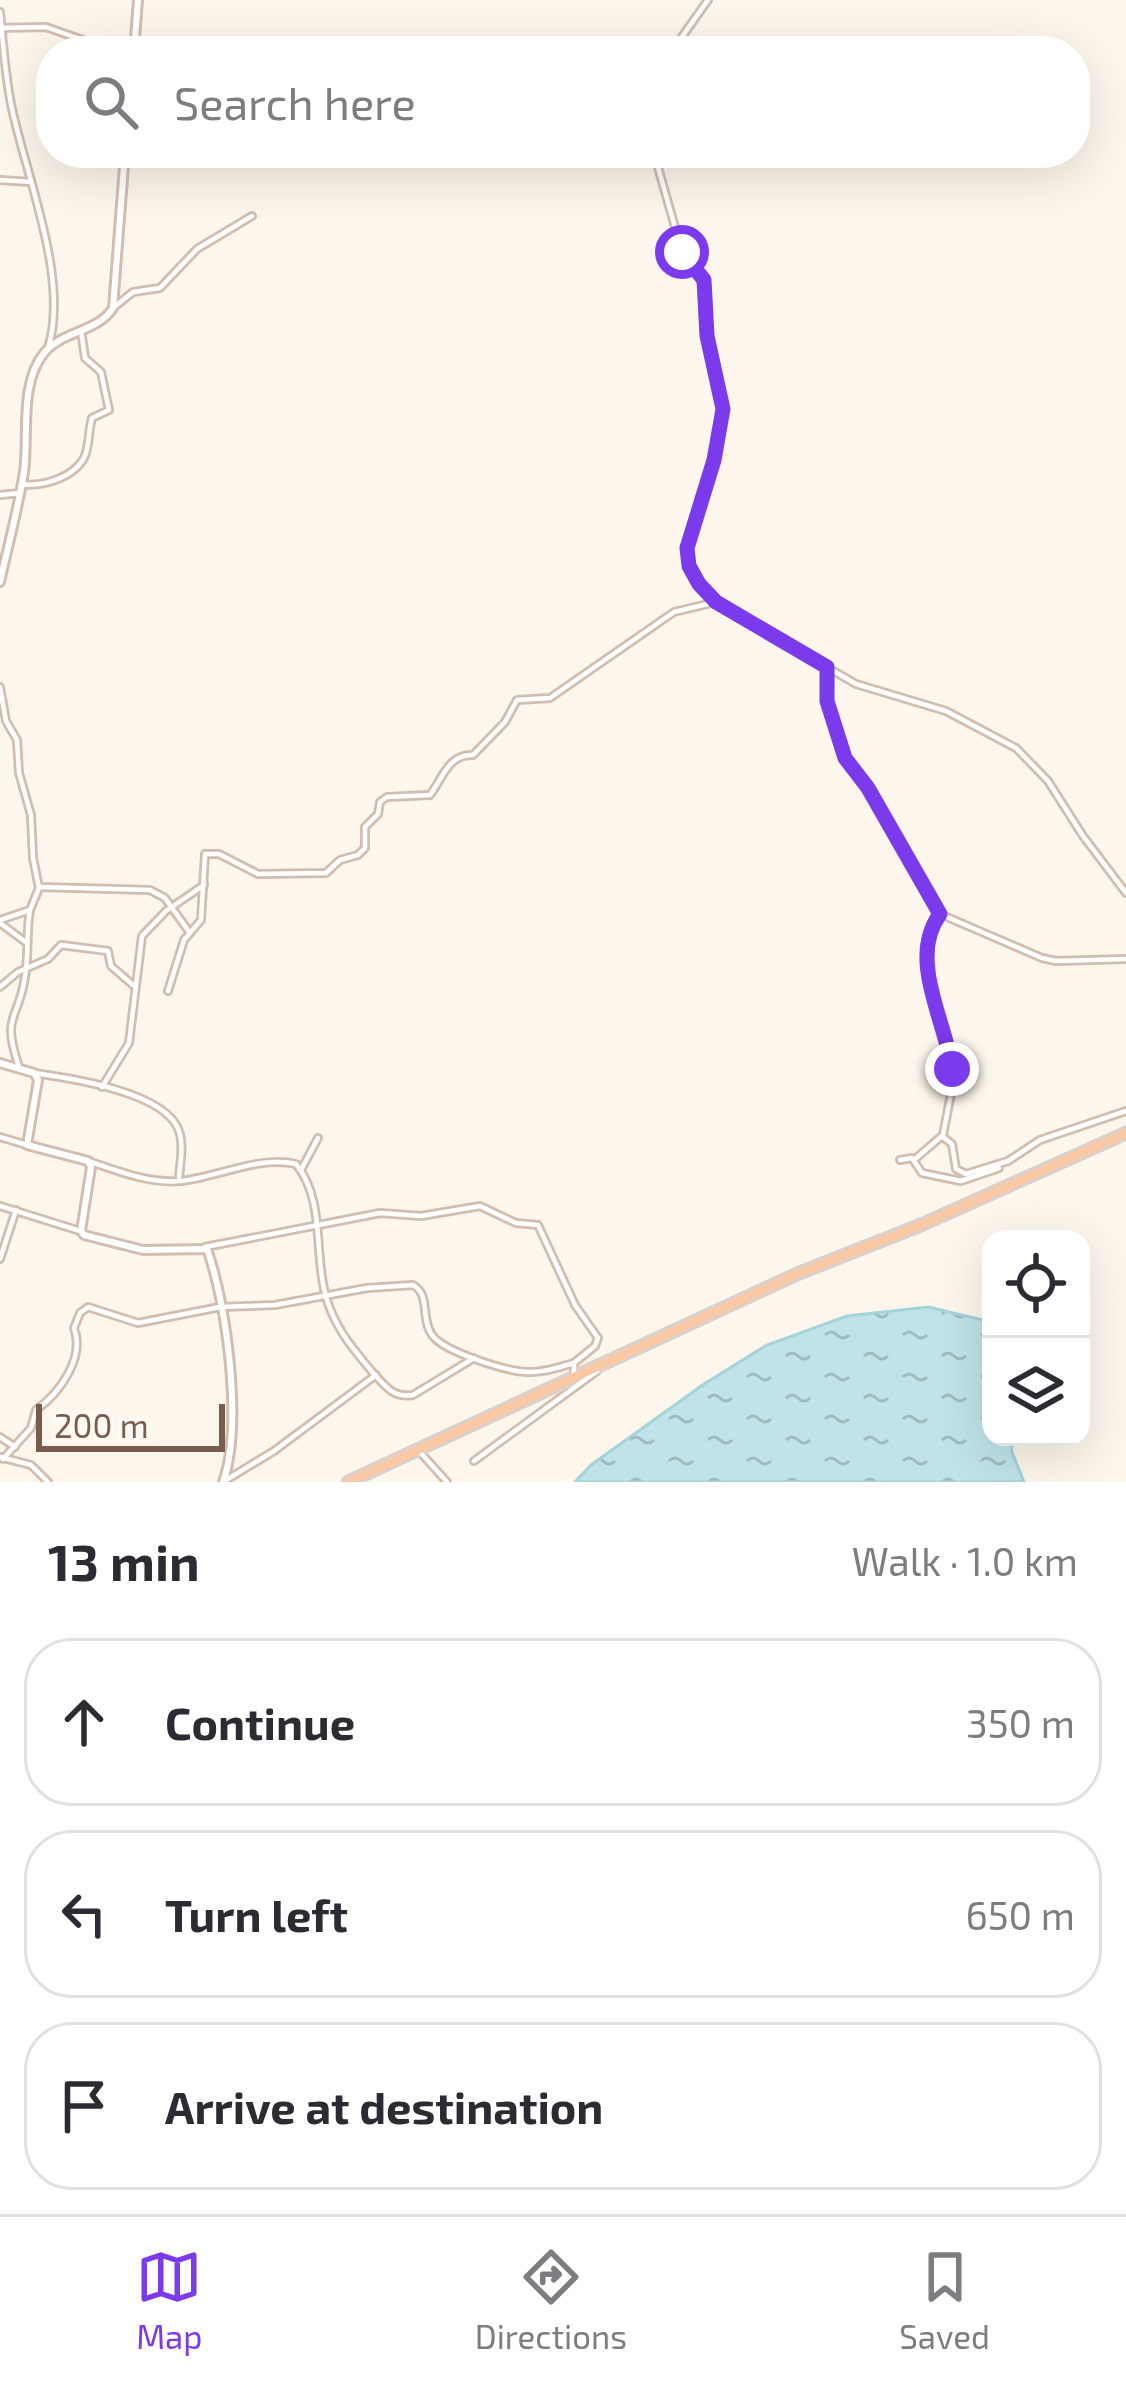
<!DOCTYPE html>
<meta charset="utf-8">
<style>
:root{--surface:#fff;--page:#f2f2f3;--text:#2b2b33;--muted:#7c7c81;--line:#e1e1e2;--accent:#7c3aed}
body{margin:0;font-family:"Exo 2",sans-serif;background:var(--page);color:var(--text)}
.controls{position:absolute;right:36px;bottom:36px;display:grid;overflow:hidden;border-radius:24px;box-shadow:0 12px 48px #0002}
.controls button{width:108px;height:108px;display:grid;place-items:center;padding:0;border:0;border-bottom:3px solid var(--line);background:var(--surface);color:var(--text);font:60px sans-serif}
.scale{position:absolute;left:36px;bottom:30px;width:189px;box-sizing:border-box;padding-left:12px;border:6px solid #7a5c4d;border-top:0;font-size:33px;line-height:42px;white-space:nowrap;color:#7a5c4d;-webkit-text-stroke:9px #fffaf3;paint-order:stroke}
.stop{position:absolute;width:36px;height:36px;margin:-27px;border:9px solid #7c3aed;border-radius:50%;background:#fff}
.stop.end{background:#7c3aed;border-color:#fff;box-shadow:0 3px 12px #0008}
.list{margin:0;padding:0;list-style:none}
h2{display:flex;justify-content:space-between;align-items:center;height:156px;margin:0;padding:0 48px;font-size:51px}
h2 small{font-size:39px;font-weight:400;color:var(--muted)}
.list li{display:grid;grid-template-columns:78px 1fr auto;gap:36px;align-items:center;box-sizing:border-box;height:168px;margin:0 24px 24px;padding:0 24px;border:3px solid var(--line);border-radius:48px}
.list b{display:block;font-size:45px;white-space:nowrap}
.list em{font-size:39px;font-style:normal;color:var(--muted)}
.icon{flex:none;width:66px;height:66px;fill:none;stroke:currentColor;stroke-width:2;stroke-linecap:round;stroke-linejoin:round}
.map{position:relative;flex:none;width:1126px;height:1482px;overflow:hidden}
.search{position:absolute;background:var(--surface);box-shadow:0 12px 48px #0002;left:36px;right:36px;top:36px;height:132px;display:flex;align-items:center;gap:30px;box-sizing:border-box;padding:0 42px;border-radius:48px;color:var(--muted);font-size:45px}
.sheet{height:732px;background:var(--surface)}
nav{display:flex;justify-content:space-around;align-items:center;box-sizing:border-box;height:168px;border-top:3px solid var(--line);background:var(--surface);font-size:33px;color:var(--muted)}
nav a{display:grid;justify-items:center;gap:6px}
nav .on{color:var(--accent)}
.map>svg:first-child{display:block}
.water{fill:url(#water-ripples);stroke:#a5d3da;stroke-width:3}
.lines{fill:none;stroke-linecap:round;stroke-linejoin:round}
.minor-casing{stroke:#d1beb0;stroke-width:10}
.tertiary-casing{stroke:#d1beb0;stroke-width:12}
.trunk-casing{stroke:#dad1cd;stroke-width:15}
.minor{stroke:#fff;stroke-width:4.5}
.tertiary{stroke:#fff;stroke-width:6}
.trunk{stroke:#f9c8a4;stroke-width:9}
.route{stroke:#7c3aed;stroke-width:15}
</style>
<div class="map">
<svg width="1126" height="1482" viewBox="0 0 1126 1482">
<defs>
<pattern id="water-ripples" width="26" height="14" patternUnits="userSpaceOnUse" patternTransform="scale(3)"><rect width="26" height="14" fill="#bfe3e8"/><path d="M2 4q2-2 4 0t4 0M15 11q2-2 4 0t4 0" fill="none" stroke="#a0bbbe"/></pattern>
</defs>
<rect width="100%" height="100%" fill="#fdf6ec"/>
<polygon class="water" points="928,1307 991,1322 991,1437 1011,1437 1012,1452 1024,1482 575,1482 591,1465 704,1384 767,1345 847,1316"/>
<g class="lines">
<g class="minor-casing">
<g id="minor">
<path d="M0,12c3,31 5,61 11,92 14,70 59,175 37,244"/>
<polyline points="0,28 46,27 114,51"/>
<polyline points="672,51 708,0"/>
<polyline points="654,153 682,252 704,280 707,336 723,399 714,460 687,548 689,566 699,584 731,612 856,684 946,711 1016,748 1048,781 1083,836 1126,893"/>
<polyline points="0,180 31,182"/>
<polyline points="113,308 133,292 160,288 197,249 252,216"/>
<path d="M21,484c21,3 52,-6 63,-26 6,-12 4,-27 8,-40l17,-8 -8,-38 -16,-14 -4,-28"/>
<polyline points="0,495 20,493"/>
<polyline points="827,667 827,701 845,757 868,788 940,914 1042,958 1056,961 1126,959"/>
<polyline points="0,687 6,721 17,740 19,773 31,815 33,858 39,888 30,910 0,920"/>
<polyline points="39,887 150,890 165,898 190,933"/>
<polyline points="0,923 27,943"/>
<polyline points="0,987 18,972 48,959 61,945 108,951 111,966 133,985"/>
<path d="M168,991l16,-51 17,-20 4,-66h14l39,20 68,-1 14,-13 18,-5 7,-7v-21l13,-13 2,-12 7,-5 43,-2c13,-17 18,-41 43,-40l32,-33 12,-22 33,-2 124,-86 42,-10"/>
<path d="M19,1067c-18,-54 -1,-44 6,-90 4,-23 1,-45 5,-67"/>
<path d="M34,1073c36,5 132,19 145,58 5,14 1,33 0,47"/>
<polyline points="102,1087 129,1043 142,936 166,911 204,885"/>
<polyline points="0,1137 27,1145"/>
<polyline points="943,1137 952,1144 956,1169 966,1174 1008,1161 1040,1140 1126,1111"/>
<polyline points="900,1160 912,1158 922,1173 961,1181 999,1168"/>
<polyline points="914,1160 943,1135 953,1083 950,1052 932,996 929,937 939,915"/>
<path d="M88,1161c30,10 61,23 94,20 35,-4 80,-26 114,-17 29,36 18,88 29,129 8,33 28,56 49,81 13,14 20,24 39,21l61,-37"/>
<polyline points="301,1170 318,1138"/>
<polyline points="0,1206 80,1231"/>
<polyline points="205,1247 380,1213 421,1216 480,1206 516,1223 538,1225 575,1305 598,1338 595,1346 574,1363 574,1377"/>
<polyline points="0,1259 16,1210"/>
<polyline points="0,1437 15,1447"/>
<polyline points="420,1452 447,1482"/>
<polyline points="0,1457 31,1465 48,1482"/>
<path d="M3,1459l28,-31 5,-18c25,-18 49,-53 38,-82l6,-15 8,-6 50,16 82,-16 55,-2 92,-17 46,-3c18,10 7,33 19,50 12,17 74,36 95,37 16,1 32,-5 47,-9"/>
<polyline points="474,1461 597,1371"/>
<polyline points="223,1482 274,1451 376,1375"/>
</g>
</g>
<g class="tertiary-casing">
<g id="tertiary">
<polyline points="134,51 138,0"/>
<path d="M0,582c8,-36 18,-73 24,-110 5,-36 -5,-88 20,-119 18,-22 54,-21 69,-45l12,-155"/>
<path d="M0,1063l34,10 4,7 -11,65 61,16 3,6 -10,64 3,4 59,15 64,-1c20,56 36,177 16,233"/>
</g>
</g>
<g class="trunk-casing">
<polyline id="trunk" points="348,1482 797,1274 921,1225 1126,1133"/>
</g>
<use href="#minor" class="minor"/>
<use href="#tertiary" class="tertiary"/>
<use href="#trunk" class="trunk"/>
</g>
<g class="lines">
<path class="route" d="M682,252l22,28 3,56 16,73 -9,51 -27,88 2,18 10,18 17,18 111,65v34l18,57 23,30 72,126c-33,45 6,107 12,155"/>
</g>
</svg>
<div class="controls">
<button><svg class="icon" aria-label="locate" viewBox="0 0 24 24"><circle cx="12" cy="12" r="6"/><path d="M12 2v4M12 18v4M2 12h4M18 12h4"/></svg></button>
<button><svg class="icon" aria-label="layers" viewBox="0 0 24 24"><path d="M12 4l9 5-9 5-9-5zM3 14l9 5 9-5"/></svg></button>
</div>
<div class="scale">200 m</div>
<div class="stop" style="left:682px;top:252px"></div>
<div class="stop end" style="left:952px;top:1069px"></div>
<div class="search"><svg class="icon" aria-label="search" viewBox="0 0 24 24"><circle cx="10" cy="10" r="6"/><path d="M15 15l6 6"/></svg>Search here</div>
</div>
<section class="sheet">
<h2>13 min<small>Walk · 1.0 km</small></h2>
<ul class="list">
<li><svg class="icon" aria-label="ahead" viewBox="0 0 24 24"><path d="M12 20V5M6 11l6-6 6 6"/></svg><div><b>Continue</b></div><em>350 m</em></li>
<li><svg class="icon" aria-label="left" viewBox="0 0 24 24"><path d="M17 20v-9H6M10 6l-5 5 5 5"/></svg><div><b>Turn left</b></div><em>650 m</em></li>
<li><svg class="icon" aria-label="arrive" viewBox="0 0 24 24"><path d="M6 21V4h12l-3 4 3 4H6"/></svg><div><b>Arrive at destination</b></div></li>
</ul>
</section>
<nav>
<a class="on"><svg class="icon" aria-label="map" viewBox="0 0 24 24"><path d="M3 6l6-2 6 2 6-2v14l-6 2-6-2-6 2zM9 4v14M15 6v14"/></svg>Map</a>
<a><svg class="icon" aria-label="directions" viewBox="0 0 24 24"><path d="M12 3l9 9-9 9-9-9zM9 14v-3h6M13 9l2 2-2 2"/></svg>Directions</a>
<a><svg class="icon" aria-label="saved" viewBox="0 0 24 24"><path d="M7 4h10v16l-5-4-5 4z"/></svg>Saved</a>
</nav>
